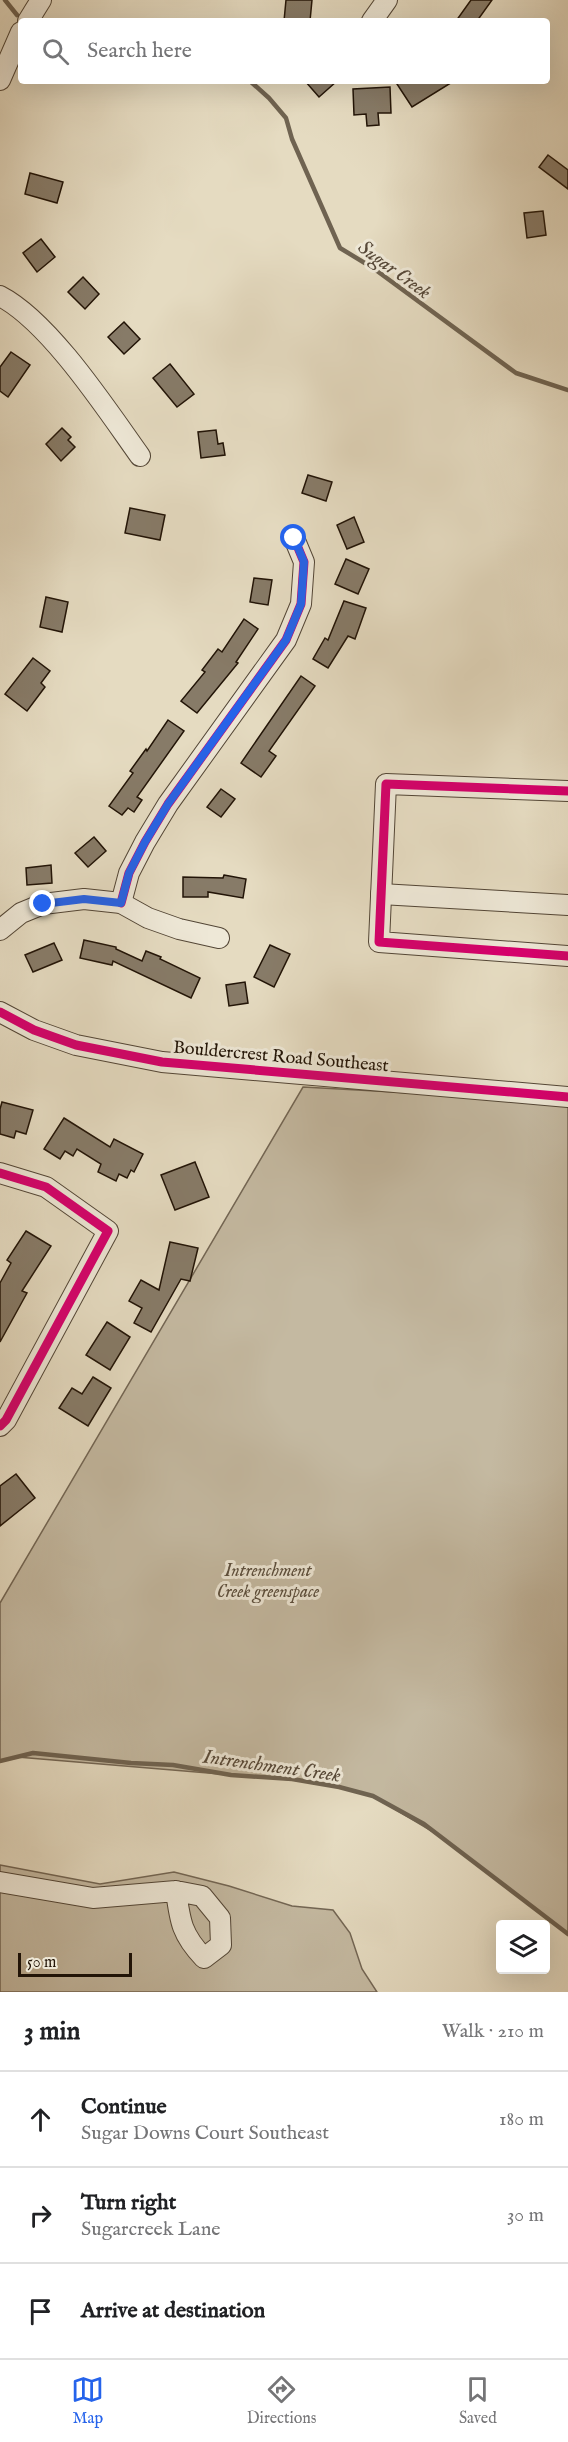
<!DOCTYPE html>
<meta charset="utf-8">
<style>
:root{--surface:#fff;--page:#f2f2f2;--text:#202124;--muted:#757577;--line:#e0e0e0;--accent:#2563eb}
body{margin:0;font-family:"IM FELL English",serif;background:var(--page);color:var(--text)}
.controls{position:absolute;right:18px;bottom:18px;display:grid;overflow:hidden;border-radius:6px;box-shadow:0 6px 24px #0002}
.controls button{width:54px;height:54px;display:grid;place-items:center;padding:0;border:0;border-bottom:2px solid var(--line);background:var(--surface);color:var(--text);font:30px sans-serif}
.scale{position:absolute;left:18px;bottom:15px;width:114px;box-sizing:border-box;padding-left:6px;border:3px solid #221407;border-top:0;font-size:16px;line-height:21px;white-space:nowrap;color:#221407;-webkit-text-stroke:4px #eee8d7;paint-order:stroke}
.stop{position:absolute;width:18px;height:18px;margin:-14px;border:4px solid #2563eb;border-radius:50%;background:#fff}
.stop.end{background:#2563eb;border-color:#fff;box-shadow:0 2px 6px #0008}
.list{margin:0;padding:0;list-style:none}
h2{display:flex;justify-content:space-between;align-items:center;height:78px;margin:0;padding:0 24px;font-size:26px}
h2 small{font-size:20px;font-weight:400;color:var(--muted)}
.list li{display:grid;grid-template-columns:39px 1fr auto;gap:18px;align-items:center;box-sizing:border-box;height:96px;padding:0 24px;border-top:2px solid var(--line)}
.list b{display:block;font-size:22px;white-space:nowrap}
.list p{margin:0;font-size:20px;white-space:nowrap;color:var(--muted)}
.list em{font-size:20px;font-style:normal;color:var(--muted)}
.icon{flex:none;width:33px;height:33px;fill:none;stroke:currentColor;stroke-width:2;stroke-linecap:round;stroke-linejoin:round}
.map{position:relative;flex:none;width:568px;height:1992px;overflow:hidden}
.search{position:absolute;background:var(--surface);box-shadow:0 6px 24px #0002;left:18px;right:18px;top:18px;height:66px;display:flex;align-items:center;gap:15px;box-sizing:border-box;padding:0 21px;border-radius:6px;color:var(--muted);font-size:22px}
.sheet{height:366px;background:var(--surface)}
nav{display:flex;justify-content:space-around;align-items:center;box-sizing:border-box;height:84px;border-top:2px solid var(--line);background:var(--surface);font-size:16px;color:var(--muted)}
nav a{display:grid;justify-items:center;gap:3px}
nav .on{color:var(--accent)}
.map>svg:first-child{display:block}
.green{fill:#c4b9a1;stroke:#736654;stroke-width:1.5}
.lines{fill:none;stroke-linecap:round;stroke-linejoin:round}
.stream{stroke:#6f6351;stroke-width:4.5}
.building{fill:#877b68;stroke:#221407;stroke-width:1.5}
.minor-casing{stroke:#534636;stroke-width:22}
.minor{stroke:#eee8d7;stroke-width:20}
.cycleway-casing{stroke:#eee8d7;stroke-width:13}
.cycleway{stroke:#d6006c;stroke-width:9}
.route{stroke:#2563eb;stroke-width:8}
.labels{text-anchor:middle;stroke-width:6;stroke-linejoin:round;paint-order:stroke}
.street-label{font-size:18px;fill:#221407;stroke:#eee8d7}
.park-label{font-size:18px;font-style:italic;fill:#5b4e3d;stroke:#eee8d7}
.water-label{font-size:20px;font-style:italic;fill:#564838;stroke:#eee8d7}
</style>
<div class="map">
<svg width="568" height="1992" viewBox="0 0 568 1992">
<rect width="100%" height="100%" fill="#e5dbc1"/>
<filter id="stains"><feTurbulence type="fractalNoise" baseFrequency=".00333" numOctaves="4"/><feColorMatrix values="0 0 0 0 .2 0 0 0 0 .09 0 0 0 0 .02 0 0 0 .5 -.17"/></filter>
<radialGradient id="worn" r=".72"><stop offset=".6" stop-color="#630" stop-opacity="0"/><stop offset="1" stop-color="#630" stop-opacity=".3"/></radialGradient>
<g class="green">
<polygon points="303,1087 483,1097 568,1105 568,1934 440,1836 373,1796 339,1786 305,1781 17,1757 0,1761 0,1603"/>
<polygon points="0,1865 100,1884 174,1872 229,1886 292,1906 333,1910 350,1933 362,1969 377,1992 0,1992"/>
</g>
<g class="lines">
<g class="stream">
<polyline points="5,0 17,15"/>
<polyline points="250,81 269,98 286,118 292,139 340,248 373,268 516,373 568,390"/>
<polyline points="0,1761 33,1753 131,1763 173,1765 231,1775 292,1779 339,1787 373,1796 424,1824 568,1934"/>
</g>
</g>
<g class="building">
<polygon points="286,0 312,0 310,21 284,21"/>
<polygon points="471,0 492,0 477,21 456,21"/>
<polygon points="305,81 337,81 319,97"/>
<polygon points="395,81 454,81 412,107"/>
<polygon points="390,87 391,113 378,113 379,125 367,126 366,114 354,115 353,89"/>
<polygon points="548,155 568,170 568,189 539,167"/>
<polygon points="30,173 63,182 57,203 25,194"/>
<polygon points="543,211 546,235 527,238 524,213"/>
<polygon points="41,239 55,257 37,272 23,253"/>
<polygon points="83,277 99,294 85,309 68,292"/>
<polygon points="124,322 140,339 124,354 108,337"/>
<polygon points="11,352 30,365 8,397 0,391 0,367"/>
<polygon points="170,364 194,394 177,407 153,378"/>
<polygon points="62,428 71,437 68,440 75,447 61,461 46,444"/>
<polygon points="216,430 218,444 223,443 225,455 201,458 198,432"/>
<polygon points="308,475 332,482 326,501 302,493"/>
<polygon points="130,508 165,515 160,540 125,533"/>
<polygon points="354,517 364,542 347,549 337,525"/>
<polygon points="346,559 369,569 358,594 335,584"/>
<polygon points="254,578 272,580 268,605 250,602"/>
<polygon points="46,597 68,602 62,632 40,627"/>
<polygon points="344,601 366,608 355,639 348,636 328,668 313,659 325,638 328,640"/>
<polygon points="244,619 258,629 236,662 238,663 197,713 181,701 205,672 202,670 218,649 222,652"/>
<polygon points="33,658 50,671 41,683 45,687 27,711 5,694"/>
<polygon points="301,676 315,686 269,751 276,756 261,777 241,763"/>
<polygon points="168,720 184,731 137,797 142,800 134,812 128,808 122,815 109,806 133,773 130,771 146,749 147,751"/>
<polygon points="221,789 235,799 221,817 207,807"/>
<polygon points="94,837 106,851 88,867 75,853"/>
<polygon points="51,865 52,883 27,885 26,868"/>
<polygon points="224,875 246,879 243,898 208,892 208,897 183,897 183,877 223,878"/>
<polygon points="84,940 116,947 116,949 142,961 146,951 161,957 160,959 200,978 191,998 113,961 112,965 80,958"/>
<polygon points="54,943 62,960 33,972 25,955"/>
<polygon points="270,945 290,954 274,987 254,977"/>
<polygon points="245,982 248,1003 229,1006 226,985"/>
<polygon points="2,1102 33,1110 26,1134 16,1131 14,1138 0,1134 0,1109"/>
<polygon points="64,1118 110,1147 114,1139 143,1154 134,1172 131,1170 127,1178 119,1174 116,1181 98,1172 101,1164 77,1149 73,1156 65,1151 60,1159 44,1149"/>
<polygon points="195,1162 209,1197 175,1210 161,1175"/>
<polygon points="26,1231 51,1246 22,1291 27,1293 0,1342 0,1283 11,1263 7,1260"/>
<polygon points="170,1242 198,1248 190,1281 181,1279 151,1332 134,1323 142,1308 129,1301 141,1280 159,1290"/>
<polygon points="107,1322 130,1337 110,1370 86,1355"/>
<polygon points="93,1377 111,1388 88,1426 59,1408 72,1388 82,1394"/>
<polygon points="16,1474 35,1498 0,1526 0,1486"/>
</g>
<g class="lines">
<g class="minor-casing">
<g id="minor">
<polyline points="28,21 41,0"/>
<polyline points="372,21 387,0"/>
<polyline points="0,80 21,32"/>
<path d="M0,296c50,26 107,114 140,160"/>
<polyline points="568,791 386,784 379,942 568,956"/>
<polyline points="381,894 568,905"/>
<polyline points="121,903 129,873 145,842 168,804 286,640 301,604 304,562 294,538"/>
<polyline points="0,930 21,913 43,904 84,899 121,903 148,918 179,929 219,938"/>
<polyline points="0,1012 34,1030 76,1045 162,1062 568,1097"/>
<polyline points="0,1173 46,1187 108,1231 6,1420 0,1426"/>
<path d="M0,1882l93,16 83,-7 26,5 18,22 1,27 -17,13c-22,-23 -24,-36 -28,-67"/>
</g>
</g>
<use href="#minor" class="minor"/>
<g class="cycleway-casing">
<g id="cycleway">
<polyline points="568,791 386,784 379,942 568,956"/>
<polyline points="121,903 129,873 145,842 168,804 286,640 301,604 304,562 294,538"/>
<polyline points="0,1012 34,1030 76,1045 162,1062 568,1097"/>
<polyline points="0,1173 46,1187 108,1231 6,1420 0,1426"/>
</g>
</g>
<use href="#cycleway" class="cycleway"/>
</g>
<g class="lines">
<polyline class="route" points="43,904 84,899 121,903 129,873 145,842 168,804 286,640 301,604 304,562 294,538"/>
</g>
<g class="labels">
<g class="street-label">
<text transform="translate(281 1056) rotate(5)" y="6">Bouldercrest Road Southeast</text>
</g>
<g class="park-label">
<text x="268" y="1576">Intrenchment<tspan x="268" dy="21">Creek greenspace</tspan></text>
</g>
<g class="water-label">
<text transform="translate(395 269) rotate(36)" y="7">Sugar Creek</text>
<text transform="translate(272 1765) rotate(8)" y="7">Intrenchment Creek</text>
</g>
</g>
<rect width="100%" height="100%" filter="url(#stains)"/>
<rect width="100%" height="100%" fill="url(#worn)"/>
</svg>
<div class="controls">
<button><svg class="icon" aria-label="layers" viewBox="0 0 24 24"><path d="M12 4l9 5-9 5-9-5zM3 14l9 5 9-5"/></svg></button>
</div>
<div class="scale">50 m</div>
<div class="stop" style="left:294px;top:538px"></div>
<div class="stop end" style="left:43px;top:904px"></div>
<div class="search"><svg class="icon" aria-label="search" viewBox="0 0 24 24"><circle cx="10" cy="10" r="6"/><path d="M15 15l6 6"/></svg>Search here</div>
</div>
<section class="sheet">
<h2>3 min<small>Walk · 210 m</small></h2>
<ul class="list">
<li><svg class="icon" aria-label="ahead" viewBox="0 0 24 24"><path d="M12 20V5M6 11l6-6 6 6"/></svg><div><b>Continue</b><p>Sugar Downs Court Southeast</p></div><em>180 m</em></li>
<li><svg class="icon" aria-label="right" viewBox="0 0 24 24"><path d="M7 20v-9h11M14 6l5 5-5 5"/></svg><div><b>Turn right</b><p>Sugarcreek Lane</p></div><em>30 m</em></li>
<li><svg class="icon" aria-label="arrive" viewBox="0 0 24 24"><path d="M6 21V4h12l-3 4 3 4H6"/></svg><div><b>Arrive at destination</b></div></li>
</ul>
</section>
<nav>
<a class="on"><svg class="icon" aria-label="map" viewBox="0 0 24 24"><path d="M3 6l6-2 6 2 6-2v14l-6 2-6-2-6 2zM9 4v14M15 6v14"/></svg>Map</a>
<a><svg class="icon" aria-label="directions" viewBox="0 0 24 24"><path d="M12 3l9 9-9 9-9-9zM9 14v-3h6M13 9l2 2-2 2"/></svg>Directions</a>
<a><svg class="icon" aria-label="saved" viewBox="0 0 24 24"><path d="M7 4h10v16l-5-4-5 4z"/></svg>Saved</a>
</nav>
